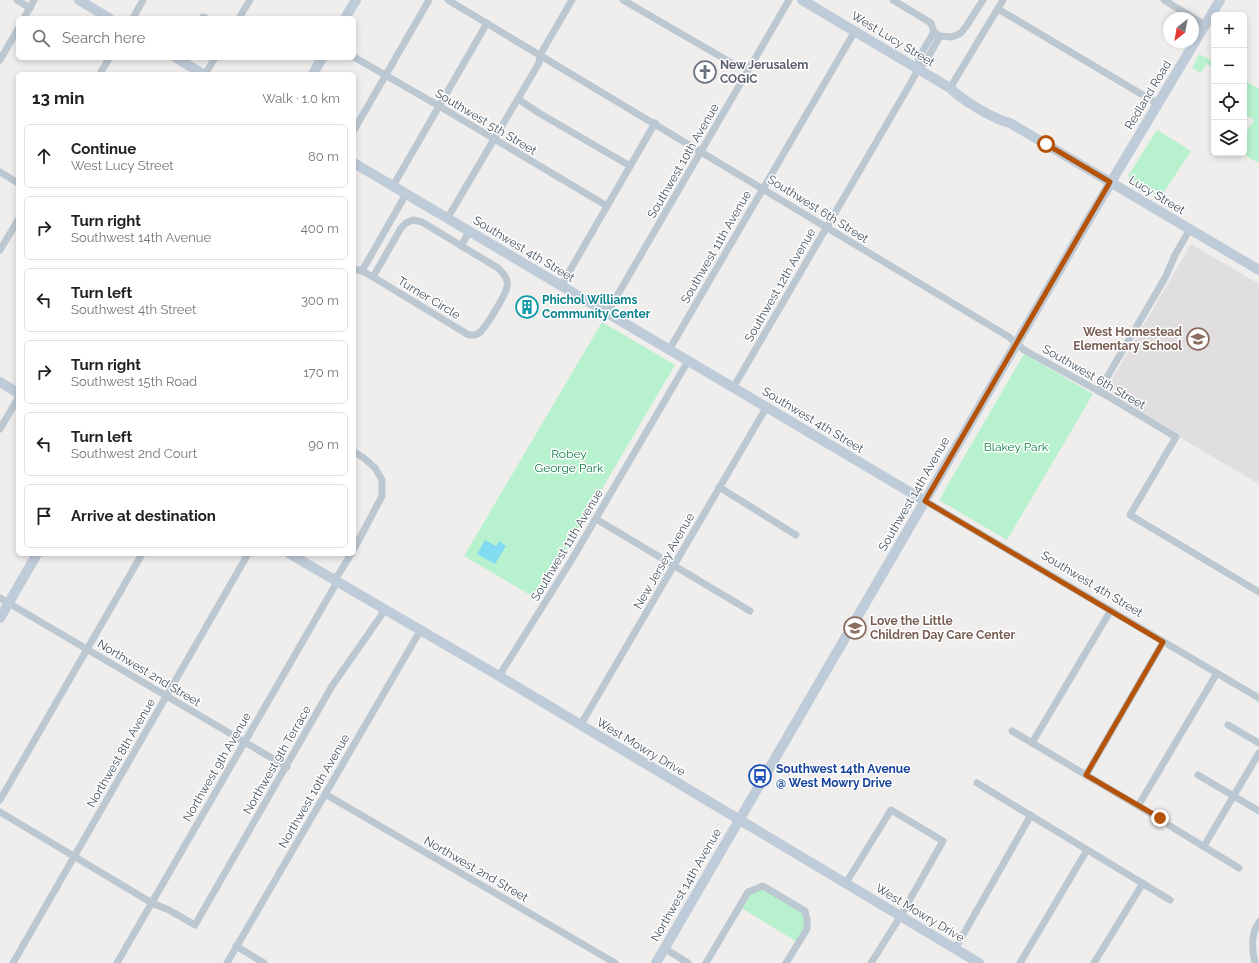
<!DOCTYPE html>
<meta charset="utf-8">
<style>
:root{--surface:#fff;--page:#f2f2f2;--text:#202124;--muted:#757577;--line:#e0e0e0}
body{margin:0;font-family:Raleway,sans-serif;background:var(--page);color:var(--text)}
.controls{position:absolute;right:12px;top:12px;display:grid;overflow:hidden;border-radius:6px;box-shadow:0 2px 6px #0003}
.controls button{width:36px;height:36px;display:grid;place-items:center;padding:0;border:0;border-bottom:1px solid var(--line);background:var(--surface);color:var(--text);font:20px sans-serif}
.compass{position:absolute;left:1163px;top:12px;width:36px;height:36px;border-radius:50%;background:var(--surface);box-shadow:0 2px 6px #0003;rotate:211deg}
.stop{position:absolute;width:12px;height:12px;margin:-9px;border:3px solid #b45309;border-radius:50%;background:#fff}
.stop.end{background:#b45309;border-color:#fff;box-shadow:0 1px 4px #0008}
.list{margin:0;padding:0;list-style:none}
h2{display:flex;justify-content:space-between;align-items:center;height:52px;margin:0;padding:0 16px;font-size:17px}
h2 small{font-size:13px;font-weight:400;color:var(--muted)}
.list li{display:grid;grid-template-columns:26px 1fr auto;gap:12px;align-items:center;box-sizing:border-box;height:64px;margin:0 8px 8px;padding:0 8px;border:1px solid var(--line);border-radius:6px}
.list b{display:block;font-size:15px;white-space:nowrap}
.list p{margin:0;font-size:13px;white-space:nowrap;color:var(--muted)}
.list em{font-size:13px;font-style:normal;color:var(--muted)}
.icon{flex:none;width:22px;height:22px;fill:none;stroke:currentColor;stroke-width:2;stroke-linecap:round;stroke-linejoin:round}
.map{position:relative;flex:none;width:1259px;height:963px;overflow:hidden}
.search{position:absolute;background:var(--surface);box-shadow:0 2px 6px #0003;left:16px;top:16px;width:340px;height:44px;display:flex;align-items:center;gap:10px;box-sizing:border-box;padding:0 14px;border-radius:6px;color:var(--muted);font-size:15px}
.panel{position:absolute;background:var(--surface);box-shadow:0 2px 6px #0003;left:16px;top:72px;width:340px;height:484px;border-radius:6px}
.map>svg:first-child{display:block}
.education{fill:#e1dedf}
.green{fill:#b8f1cd}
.water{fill:#82dcf1}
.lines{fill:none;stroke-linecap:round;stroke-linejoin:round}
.street{stroke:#bcc8d1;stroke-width:7}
.secondary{stroke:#becbd8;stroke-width:10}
.route{stroke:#b45309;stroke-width:5}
.labels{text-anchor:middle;stroke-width:3;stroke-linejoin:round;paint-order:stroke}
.street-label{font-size:12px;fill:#44515c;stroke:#fff}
.worship-label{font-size:12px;font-weight:bold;fill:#5b616d;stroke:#fff;text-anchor:start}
.culture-label{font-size:12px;font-weight:bold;fill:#0d838f;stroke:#fff;text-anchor:start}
.education-label{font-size:12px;font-weight:bold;fill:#785e54;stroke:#fff;text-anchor:end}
.park-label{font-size:12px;fill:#118147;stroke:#fff}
.transit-label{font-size:12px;font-weight:bold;fill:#164399;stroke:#fff;text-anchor:start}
</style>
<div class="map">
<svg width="1259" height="963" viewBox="0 0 1259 963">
<rect width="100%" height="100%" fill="#f0eded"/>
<polygon class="education" points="1191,244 1259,284 1259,484 1104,393"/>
<g class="green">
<polygon points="1199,54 1214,62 1214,68 1207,64 1201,73 1192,68"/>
<path d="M1244,80l15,9v74c-3,-2 -9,-4 -12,-7 -10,-11 1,-27 7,-36l-10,-6z"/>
<polygon points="1157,130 1191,151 1160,198 1128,176"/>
<polygon points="602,322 675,365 537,599 464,556"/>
<polygon points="1024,354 1093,394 1007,540 939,500"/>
<polygon points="763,887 805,911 806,929 797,942 740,907 749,893"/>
</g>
<polygon class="water" points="485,540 496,546 499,541 506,546 495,564 477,554"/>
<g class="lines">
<g class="street">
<polyline points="17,0 30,8"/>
<path d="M448,0c188,111 374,225 561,337l15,13 80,44 72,43 -46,78 129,77"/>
<polyline points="623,0 735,65"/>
<polyline points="893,0 931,23 934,32 940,36 952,37 961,33 967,25 983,0"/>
<polyline points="1164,0 1205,25"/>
<polyline points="998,9 1158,104"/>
<polyline points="203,17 206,18"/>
<polyline points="24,18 34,0"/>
<polyline points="133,18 143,0"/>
<polyline points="239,18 250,0"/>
<polyline points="354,57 439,106 607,206"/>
<polyline points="0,60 18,29"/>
<polyline points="918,69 926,61 940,36"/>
<polyline points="100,74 109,58"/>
<polyline points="205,74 215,58"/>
<polyline points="950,88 1003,0"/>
<polyline points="518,99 539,113 630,166"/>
<polyline points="354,130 429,0"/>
<polyline points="0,172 18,183"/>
<polyline points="393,186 487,23"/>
<polyline points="447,219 539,63 540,55 572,0"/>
<path d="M413,220l9,2 76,46c5,5 11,11 9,19 -1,7 -22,42 -28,46 -3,2 -8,3 -12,1l-94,-57 28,-49 5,-5z"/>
<polyline points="461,246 469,232"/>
<polyline points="0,250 18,220"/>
<polyline points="354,269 362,271 373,277"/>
<polyline points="362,271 406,194"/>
<polyline points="561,286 655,123"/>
<polyline points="607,313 789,0"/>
<polyline points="669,350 855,31"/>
<polyline points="733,388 913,79 918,69 919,57 934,32"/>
<polyline points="1099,391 1166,276 1175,255 1190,229"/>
<polyline points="0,429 18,398"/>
<polyline points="354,452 364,458 375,468 382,480 382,496 354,549"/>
<polyline points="719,487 796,535"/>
<polyline points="925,501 1259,698"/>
<polyline points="596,519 750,611"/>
<polyline points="335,580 351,554"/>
<polyline points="0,598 287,767"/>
<polyline points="499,676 571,561 688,361"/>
<polyline points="1228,725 1259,743"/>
<polyline points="580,726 766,408"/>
<polyline points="1012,731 1160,819"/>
<polyline points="1032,743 1111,610"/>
<polyline points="1086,775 1163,642"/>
<polyline points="1198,775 1259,811"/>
<polyline points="977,783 1170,900"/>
<polyline points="325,794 615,963"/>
<polyline points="0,800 142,554"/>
<polyline points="1138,806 1217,673"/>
<polyline points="0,812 152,903 169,910 195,925 332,686 385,610"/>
<polyline points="1170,826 1239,868"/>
<polyline points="1204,846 1259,753"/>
<polyline points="846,883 891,810 943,841 900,917 871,963"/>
<polyline points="236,946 264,963"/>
<polyline points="664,948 688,963"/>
<polyline points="955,949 1031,815"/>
<polyline points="13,963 248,554"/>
<polyline points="117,963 337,582"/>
<polyline points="227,963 420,631"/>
<polyline points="706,963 748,892 763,886 805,911 807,919 807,929 786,963"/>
<polyline points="1020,963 1087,850"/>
<polyline points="1094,963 1143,883"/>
<path d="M1255,963c-3,-13 -5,-29 4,-41"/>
</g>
<g class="secondary">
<polyline points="79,0 109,18"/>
<path d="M802,0l148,88c12,12 43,31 60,35l249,147"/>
<polyline points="345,18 356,0"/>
<polyline points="176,58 203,74"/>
<polyline points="313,74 322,58"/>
<polyline points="354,163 925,501"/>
<polyline points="0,382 18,393"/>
<polyline points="290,554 499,676 979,963"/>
<polyline points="0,618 37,554"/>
<polyline points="656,963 1086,224 1220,0"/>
</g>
</g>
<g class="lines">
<polyline class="route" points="1046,144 1110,182 925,501 1163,642 1086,775 1160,818"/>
</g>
<defs>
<g id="church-ring" transform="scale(1.15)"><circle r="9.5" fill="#fff" stroke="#6b7280" stroke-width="1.5"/><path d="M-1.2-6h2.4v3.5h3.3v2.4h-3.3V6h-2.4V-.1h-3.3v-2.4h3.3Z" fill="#6b7280"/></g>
<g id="building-ring" transform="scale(1.15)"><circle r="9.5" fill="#fff" stroke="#0f9aa8" stroke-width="1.5"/><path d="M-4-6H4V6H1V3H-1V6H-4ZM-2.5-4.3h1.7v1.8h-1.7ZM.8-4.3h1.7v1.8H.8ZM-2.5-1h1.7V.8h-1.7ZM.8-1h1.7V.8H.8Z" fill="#0f9aa8"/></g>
<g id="school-ring" transform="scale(1.15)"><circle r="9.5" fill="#fff" stroke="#8d6e63" stroke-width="1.5"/><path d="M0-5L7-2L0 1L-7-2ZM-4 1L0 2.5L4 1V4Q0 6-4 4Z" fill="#8d6e63"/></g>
<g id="bus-ring" transform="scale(1.15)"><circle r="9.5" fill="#fff" stroke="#1a4fb4" stroke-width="1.5"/><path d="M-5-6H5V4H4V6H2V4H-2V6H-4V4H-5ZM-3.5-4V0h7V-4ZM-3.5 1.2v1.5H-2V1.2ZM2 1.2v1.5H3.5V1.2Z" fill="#1a4fb4"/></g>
</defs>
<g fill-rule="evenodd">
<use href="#church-ring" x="705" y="72"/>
<use href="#building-ring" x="527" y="307"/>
<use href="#school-ring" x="1198" y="339"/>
<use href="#school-ring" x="855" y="628"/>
<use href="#bus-ring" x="760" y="776"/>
</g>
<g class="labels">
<g class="street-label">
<text transform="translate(893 39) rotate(31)" y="4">West Lucy Street</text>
<text transform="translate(1148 95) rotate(-59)" y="4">Redland Road</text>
<text transform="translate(486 122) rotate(31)" y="4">Southwest 5th Street</text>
<text transform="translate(683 161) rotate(-60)" y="4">Southwest 10th Avenue</text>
<text transform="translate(1157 195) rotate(31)" y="4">Lucy Street</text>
<text transform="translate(818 209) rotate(32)" y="4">Southwest 6th Street</text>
<text transform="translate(716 247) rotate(-60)" y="4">Southwest 11th Avenue</text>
<text transform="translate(524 249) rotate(31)" y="4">Southwest 4th Street</text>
<text transform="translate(780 285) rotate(-60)" y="4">Southwest 12th Avenue</text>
<text transform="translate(429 298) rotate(31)" y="4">Turner Circle</text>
<text transform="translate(1094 377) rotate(30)" y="4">Southwest 6th Street</text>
<text transform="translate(813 420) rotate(31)" y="4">Southwest 4th Street</text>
<text transform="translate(914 494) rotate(-60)" y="4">Southwest 14th Avenue</text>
<text transform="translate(567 545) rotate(-59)" y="4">Southwest 11th Avenue</text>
<text transform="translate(664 561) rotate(-60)" y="4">New Jersey Avenue</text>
<text transform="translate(1092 584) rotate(31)" y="4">Southwest 4th Street</text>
<text transform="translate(149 673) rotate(31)" y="4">Northwest 2nd Street</text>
<text transform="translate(641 747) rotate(31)" y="4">West Mowry Drive</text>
<text transform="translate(121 753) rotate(-60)" y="4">Northwest 8th Avenue</text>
<text transform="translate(277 760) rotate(-60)" y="4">Northwest 9th Terrace</text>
<text transform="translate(217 767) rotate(-60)" y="4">Northwest 9th Avenue</text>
<text transform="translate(314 791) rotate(-60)" y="4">Northwest 10th Avenue</text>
<text transform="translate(476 869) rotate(30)" y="4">Northwest 2nd Street</text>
<text transform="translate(686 885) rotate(-60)" y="4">Northwest 14th Avenue</text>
<text transform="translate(920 913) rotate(31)" y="4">West Mowry Drive</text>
</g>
<g class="worship-label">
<text x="720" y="69">New Jerusalem<tspan x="720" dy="14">COGIC</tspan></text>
</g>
<g class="culture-label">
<text x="542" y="304">Phichol Williams<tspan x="542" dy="14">Community Center</tspan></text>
</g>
<g class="education-label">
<text x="1182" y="336">West Homestead<tspan x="1182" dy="14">Elementary School</tspan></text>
<text x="870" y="625" text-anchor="start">Love the Little<tspan x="870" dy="14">Children Day Care Center</tspan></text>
</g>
<g class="park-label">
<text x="1016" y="451">Blakey Park</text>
<text x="569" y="458">Robey<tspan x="569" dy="14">George Park</tspan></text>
</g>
<g class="transit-label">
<text x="776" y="773">Southwest 14th Avenue<tspan x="776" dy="14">@ West Mowry Drive</tspan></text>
</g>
</g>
</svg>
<div class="controls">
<button>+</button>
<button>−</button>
<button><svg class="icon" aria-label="locate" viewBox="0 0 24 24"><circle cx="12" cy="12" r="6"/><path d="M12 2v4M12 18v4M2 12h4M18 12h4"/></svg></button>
<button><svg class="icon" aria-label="layers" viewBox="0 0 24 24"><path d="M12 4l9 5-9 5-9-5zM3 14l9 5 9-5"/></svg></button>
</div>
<svg class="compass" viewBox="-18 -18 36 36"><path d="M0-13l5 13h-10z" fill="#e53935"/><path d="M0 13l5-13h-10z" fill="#757577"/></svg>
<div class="stop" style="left:1046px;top:144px"></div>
<div class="stop end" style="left:1160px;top:818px"></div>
<div class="search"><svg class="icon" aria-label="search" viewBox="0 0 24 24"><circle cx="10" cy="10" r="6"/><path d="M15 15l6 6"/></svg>Search here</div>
<section class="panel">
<h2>13 min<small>Walk · 1.0 km</small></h2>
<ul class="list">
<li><svg class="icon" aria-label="ahead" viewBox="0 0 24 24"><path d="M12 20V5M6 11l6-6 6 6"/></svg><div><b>Continue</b><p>West Lucy Street</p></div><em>80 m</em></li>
<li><svg class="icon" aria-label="right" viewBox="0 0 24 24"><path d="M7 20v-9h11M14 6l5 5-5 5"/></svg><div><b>Turn right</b><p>Southwest 14th Avenue</p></div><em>400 m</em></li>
<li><svg class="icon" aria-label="left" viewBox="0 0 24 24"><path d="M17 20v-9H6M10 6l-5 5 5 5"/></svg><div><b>Turn left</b><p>Southwest 4th Street</p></div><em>300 m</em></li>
<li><svg class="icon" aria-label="right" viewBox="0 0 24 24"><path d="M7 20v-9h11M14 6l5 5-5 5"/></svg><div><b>Turn right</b><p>Southwest 15th Road</p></div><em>170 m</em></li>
<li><svg class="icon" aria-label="left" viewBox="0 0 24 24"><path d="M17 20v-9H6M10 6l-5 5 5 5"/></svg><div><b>Turn left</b><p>Southwest 2nd Court</p></div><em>90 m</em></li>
<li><svg class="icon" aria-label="arrive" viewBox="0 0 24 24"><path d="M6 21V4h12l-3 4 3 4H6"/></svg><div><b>Arrive at destination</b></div></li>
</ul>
</section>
</div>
